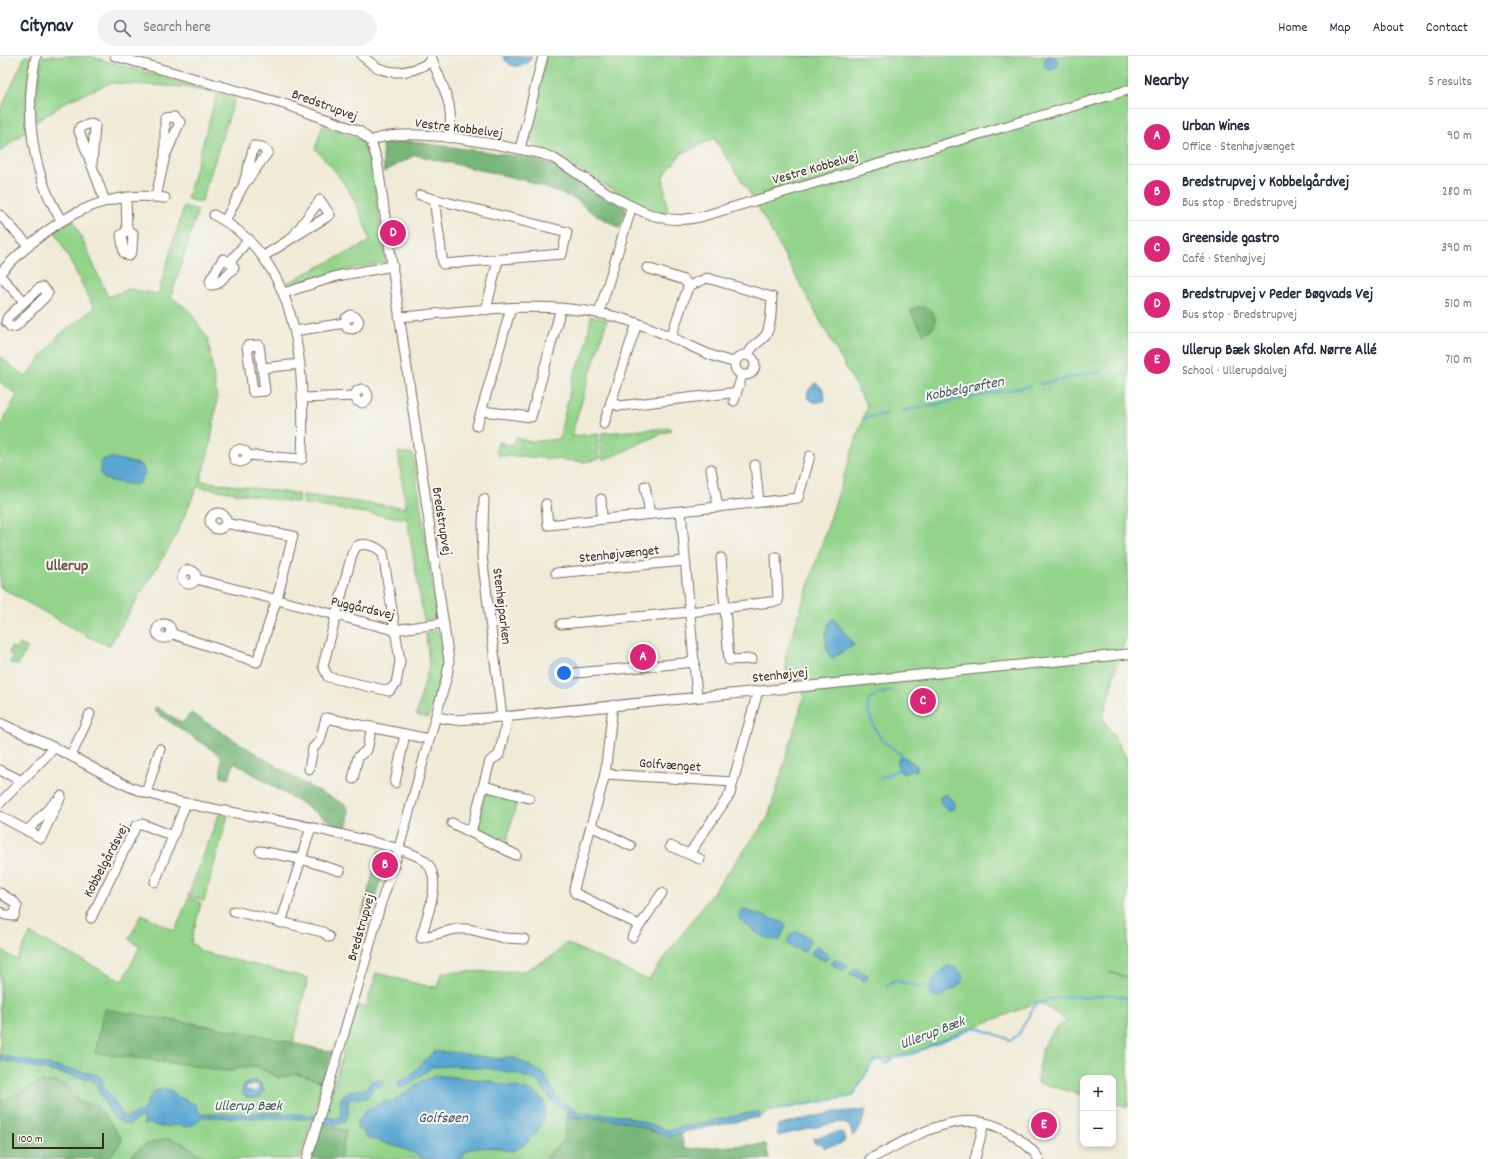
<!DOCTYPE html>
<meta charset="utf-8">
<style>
:root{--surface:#fff;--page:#f2f2f3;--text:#1f2937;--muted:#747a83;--line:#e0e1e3;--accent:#db2777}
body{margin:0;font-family:Dekko,sans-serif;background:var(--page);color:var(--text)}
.controls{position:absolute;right:12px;bottom:12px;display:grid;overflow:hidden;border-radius:8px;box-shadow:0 2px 6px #0003}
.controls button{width:36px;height:36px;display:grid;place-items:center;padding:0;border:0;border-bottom:1px solid var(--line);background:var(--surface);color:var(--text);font:20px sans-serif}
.scale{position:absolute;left:12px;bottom:10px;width:92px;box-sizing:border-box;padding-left:4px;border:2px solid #3b2a1e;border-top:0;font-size:11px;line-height:14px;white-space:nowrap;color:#3b2a1e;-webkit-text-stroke:3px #f6f6f2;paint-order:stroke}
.you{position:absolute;left:564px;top:617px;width:14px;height:14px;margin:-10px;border:3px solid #fff;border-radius:50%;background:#1a73e8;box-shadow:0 0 0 6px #1a73e833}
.badge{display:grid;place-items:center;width:26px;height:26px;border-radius:50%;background:var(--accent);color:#fff;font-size:13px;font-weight:700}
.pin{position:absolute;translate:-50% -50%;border:2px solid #fff;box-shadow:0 1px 4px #0006}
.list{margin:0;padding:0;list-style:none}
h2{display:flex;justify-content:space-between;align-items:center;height:52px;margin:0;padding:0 16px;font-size:17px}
h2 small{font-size:13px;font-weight:400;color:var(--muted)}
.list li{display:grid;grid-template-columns:26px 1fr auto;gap:12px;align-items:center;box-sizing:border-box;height:56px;padding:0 16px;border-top:1px solid var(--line)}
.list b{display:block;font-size:15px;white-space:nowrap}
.list p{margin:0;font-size:13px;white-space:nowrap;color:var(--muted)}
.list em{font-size:13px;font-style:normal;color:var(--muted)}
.icon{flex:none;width:22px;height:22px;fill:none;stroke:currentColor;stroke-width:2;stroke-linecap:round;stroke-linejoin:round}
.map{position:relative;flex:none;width:1128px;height:1103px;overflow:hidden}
header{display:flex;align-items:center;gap:24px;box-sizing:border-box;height:56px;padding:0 20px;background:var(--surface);border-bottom:1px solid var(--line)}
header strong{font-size:19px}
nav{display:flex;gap:22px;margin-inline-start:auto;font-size:14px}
.search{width:280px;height:36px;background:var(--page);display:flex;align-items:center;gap:10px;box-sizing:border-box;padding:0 14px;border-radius:22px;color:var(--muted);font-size:15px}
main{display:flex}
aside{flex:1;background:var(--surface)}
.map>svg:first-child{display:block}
.green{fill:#93d48b;stroke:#677f54;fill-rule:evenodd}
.forest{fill:#76b677;stroke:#58704a}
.water{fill:#59a6d2;stroke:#4a6878;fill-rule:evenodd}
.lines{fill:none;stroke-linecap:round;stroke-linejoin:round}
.stream{stroke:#59a6d2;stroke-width:2}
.minor-casing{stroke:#7a6e5f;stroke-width:11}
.minor{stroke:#fff;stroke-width:9}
.labels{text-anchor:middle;stroke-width:4;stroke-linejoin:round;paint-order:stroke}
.street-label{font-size:14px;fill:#3b2a1e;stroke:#f6f6f2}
.water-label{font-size:15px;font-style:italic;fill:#46555d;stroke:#f6f6f2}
.quarter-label{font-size:16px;font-weight:bold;fill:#735646;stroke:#f6f6f2}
</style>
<header>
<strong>Citynav</strong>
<div class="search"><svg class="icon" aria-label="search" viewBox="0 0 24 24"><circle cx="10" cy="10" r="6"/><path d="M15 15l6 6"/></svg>Search here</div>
<nav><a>Home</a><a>Map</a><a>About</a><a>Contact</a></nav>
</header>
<main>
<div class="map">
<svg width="1128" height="1103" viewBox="0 0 1128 1103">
<rect width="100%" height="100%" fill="#f6f6f2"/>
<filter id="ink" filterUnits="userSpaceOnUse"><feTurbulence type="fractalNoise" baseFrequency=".025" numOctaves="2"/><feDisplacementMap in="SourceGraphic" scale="8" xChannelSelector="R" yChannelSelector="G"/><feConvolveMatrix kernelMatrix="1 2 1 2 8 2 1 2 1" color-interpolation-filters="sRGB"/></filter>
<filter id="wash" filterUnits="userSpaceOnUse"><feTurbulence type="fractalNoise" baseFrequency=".012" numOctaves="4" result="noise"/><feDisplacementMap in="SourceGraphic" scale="16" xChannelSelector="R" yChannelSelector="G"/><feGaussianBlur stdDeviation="0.9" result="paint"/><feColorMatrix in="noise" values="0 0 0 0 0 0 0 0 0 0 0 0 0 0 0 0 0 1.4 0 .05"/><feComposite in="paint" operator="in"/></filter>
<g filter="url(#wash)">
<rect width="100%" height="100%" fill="#efebd7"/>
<g class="green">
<polygon points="25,0 32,0 25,45 27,74 0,96 0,55"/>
<polygon points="42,0 89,0 218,37 235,42 201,147 187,143 217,37 183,31 111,27 69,44 36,66 36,39"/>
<path d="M546,0h582v575l-10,30 -15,57 25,43v216l-19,-5 19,7v128l-15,-4v-25h-30v17l-46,-13c4,-29 3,-45 30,-61l-29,-20 -19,9 -66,25 -41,19 -39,7 -20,35 -84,15 -9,6 -72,14 -7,3 -20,1 -36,-14 -57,-4 -4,23 -21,19h-203l6,-28 -24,-6 35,-120 9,2 10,-34 46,12 15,2 5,-15 82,-1 31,-16 11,-12 82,37 120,-162 36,-122 -1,-12 -14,1 -4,-28 82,-251 -114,-208 -39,-60 -33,16 -18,22 5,38 -18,-3 -122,-71z"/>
<path d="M323,68l39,17 9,22 15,99 -53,11 -44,12 -2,-2 83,-42c-10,-37 -28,-65 -55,-92z"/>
<path d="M184,150l14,4 -27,87 18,13 19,29 9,60 -7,47 -10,35 98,13 1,9 -102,-16 -23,52 -65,107 -20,-9 -89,-50v-160l17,-32 -17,-13v-25l26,20 31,-40 37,-29 -39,-77 18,-12 35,78 21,-8 29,5zM113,402l29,7 -10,20 -9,-3 -19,-3z"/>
<polygon points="591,260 607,264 571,380 599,378 597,386 599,403 585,406 521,400 499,400 496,396 498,386 512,390 516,382 531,386 559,383 574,317 585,296"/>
<path d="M670,372v3c-23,7 -44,21 -67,29l-1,-2 -2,-14 2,-11z"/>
<polygon points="398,396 413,398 437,562 424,565 407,463 304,448 303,439 406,452"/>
<polygon points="436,574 439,577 443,604 443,613 428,662 416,659 429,610 426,577"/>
<polygon points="19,588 27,592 18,609 10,607 13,599 9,598 11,591 16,593"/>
<polygon points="489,737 517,745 507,783 499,782 495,784 480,776 476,772 485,738"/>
<polygon points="219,758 228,759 204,845 188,840"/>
<path d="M188,842l13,5 -10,39 11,10 106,26 -15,66 -83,-18 -106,-16v6l53,46 30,2 29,6 15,1 11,-4 14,-1 23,12 17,-4 27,8 -23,77h-88l-12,-4 -19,-13 -46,10 -5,7h-22l13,-17 -1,-5 -25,-32 -14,-2 -15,-18 -15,-3 -16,2 -26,15 -9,3v-153l17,11 13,-26 93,47 17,-35 -11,-7 13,-25 33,17zM254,1025l10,9 -3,6c-7,4 -14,3 -19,-3l7,-11zM172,1035l4,5 13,5 9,12 -10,11 -14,-2 -7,1 -29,-8 9,-9z"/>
</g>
<g class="forest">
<polygon points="388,85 415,86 530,102 555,110 626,152 620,172 591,156 576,143 524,124 415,99 384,116 382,89"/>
<path d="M917,251c14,0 21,6 17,20l-10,7 -13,-21v-4z"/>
<polygon points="156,651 182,667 191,657 305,728 346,749 349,755 348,769 341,772 234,706 229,723 221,721 221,700 154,655"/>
<polygon points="379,794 389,796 363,884 355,885"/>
<polygon points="104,953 249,977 332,996 323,1026 297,1018 279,1022 256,1010 242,1011 231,1015 216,1014 187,1008 95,997"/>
<path d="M41,1026c31,-2 21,7 39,20 5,3 11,1 15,3 9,6 18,24 26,32v5l-13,17h-108v-57z"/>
<path d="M568,1060c19,4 38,1 56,5 18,4 38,20 57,13l3,15 82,-5 3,15h-224l19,-19z"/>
<polygon points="322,1069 346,1075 340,1103 312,1103"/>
<path d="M167,1082c16,3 29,16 45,21h-82l12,-13z"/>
</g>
<g class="water">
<circle cx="1051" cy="7" r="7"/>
<path d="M503,0h29l-4,7c-9,6 -21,4 -25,-7z"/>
<path d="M815,327c7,2 10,9 10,17 -8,4 -11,3 -18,-2l1,-7z"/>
<path d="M113,402l29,7 3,7 -5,11c-10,4 -25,-2 -36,-4l-4,-8 1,-9 3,-3z"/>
<path d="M833,562l21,27 -22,13c-9,-9 -8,-32 1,-40z"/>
<polygon points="900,701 906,702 917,710 917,714 903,717 899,715 897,708"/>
<path d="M946,738l9,9 -1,6 -4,1c-7,-1 -10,-6 -10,-13z"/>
<path d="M742,853l43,14 1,3 -6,14c-14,2 -34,-13 -42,-24z"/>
<polygon points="797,875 809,882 810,885 804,896 790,890 787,886 790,879"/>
<polygon points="817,891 829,898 827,904 823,904 811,898 811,895"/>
<polygon points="835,903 847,909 847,912 843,914 834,910 832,906"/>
<path d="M949,910c11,2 19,11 9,20 -5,5 -12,6 -17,11h-9l-3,-6c3,-11 9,-21 20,-25z"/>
<polygon points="855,912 868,919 866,924 864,925 850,917"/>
<polygon points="433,996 452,996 500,1003 509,1001 519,1004 544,1018 557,1042 580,1057 621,1059 668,1074 759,1055 760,1061 688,1075 670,1081 625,1065 567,1060 567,1055 572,1055 555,1049 540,1028 535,1024 515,1017 484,1012 455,1010 432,1011 407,1030 402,1031 398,1030 398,1025 405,1024"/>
<path d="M0,999l97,20 4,3 2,8 19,27v3l4,2 17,-8 6,-12 6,-7 11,-3 6,3 4,5 19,8 5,10 80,-1 44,3 11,3 7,-3c0,-5 -3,-12 -1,-17 3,-9 16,-9 23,-9l8,-9 11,-1 2,3 -1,2 -10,3 -8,10c-7,2 -13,-4 -18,4 -1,5 1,9 0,13 -5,15 -25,9 -35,4l-111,-2 -6,6 -8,4 -13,-2 -13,2 -14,-4 -4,3 -1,-8 -3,-1 -10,7c-19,1 -28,-28 -34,-41l-4,-3 -92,-20z"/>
<path d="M435,1019l56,6c16,7 34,4 49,16 17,15 -10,49 -26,53 -6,2 -10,-1 -15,-2 -9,-1 -19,0 -28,1l-5,2 -5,8h-37l-14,-8 -44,-14 -3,-6 -6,-2v-7l8,-10 19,-11h9l28,-19z"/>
<path d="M257,1025l3,2 4,7 -3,6c-7,5 -16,2 -19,-5l1,-5 6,-4zM255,1028l4,2 -1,5 -5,1 -7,-2v-3z"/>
<polygon points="866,1054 861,1070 853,1080 849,1069 838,1066 778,1080 777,1070 834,1056"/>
<polygon points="840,1076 843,1077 845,1084 843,1087 824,1092 823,1089 814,1087 813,1082"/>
</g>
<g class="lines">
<g class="stream">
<polyline points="1040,328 1102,315"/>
<polyline points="901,355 1030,330"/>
<polyline points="865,362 886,358"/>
<path d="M892,635c-7,2 -18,2 -22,9 -7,8 7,35 14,42 6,5 15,9 19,15"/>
<polyline points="880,722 898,714"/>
<path d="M886,930l9,-6c16,4 19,8 36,6"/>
<polyline points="769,1055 853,1040 873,1005 880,1003 886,1007 895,1001 912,998 975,971 1011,984 1018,979 1035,949 1049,943 1076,940 1087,942 1105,939 1116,939 1128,943"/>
</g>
</g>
</g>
<g filter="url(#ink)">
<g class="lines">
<g class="minor-casing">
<g id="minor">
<path d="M36,0c-12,56 -5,115 25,164"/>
<polyline points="115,0 284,48 359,75 371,85 377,104 449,605 447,620 395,806 380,850 367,899 307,1103"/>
<path d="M362,0c6,4 12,11 19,13 18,7 36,1 51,-8"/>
<path d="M431,0c11,32 24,45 18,82"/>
<path d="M371,85c34,-17 133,5 172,13l10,4c30,18 77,54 110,60 13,3 25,1 37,-1l428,-127"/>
<polyline points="520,93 543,0"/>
<polyline points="92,109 95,69 91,67 80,71 79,75 105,145"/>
<polyline points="420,139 434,143 567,176 562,198 443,208 434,143"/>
<polyline points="126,141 127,175 121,179 124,197 129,200 132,195 133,177 127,175"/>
<polyline points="156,141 165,100 180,66 174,61 165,62 165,100"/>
<polyline points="0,159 29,190"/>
<path d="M214,159c88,46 91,156 88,244l-55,-4 -2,-4 -5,-2 -5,2 -2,4 2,5 5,2 5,-2 2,-5"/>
<polyline points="225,165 243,130 254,90 262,91 268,96 243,130"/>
<polyline points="264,200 292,182 320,144 330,159 292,182"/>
<polyline points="230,206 234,212 217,228 211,229 210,224 223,203 230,206 249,183"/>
<polyline points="647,212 684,224 689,230"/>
<path d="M0,217c44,-46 98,-86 165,-75"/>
<polyline points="0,220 24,245"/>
<polygon points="42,231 48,237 45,241 16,270 11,271 6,266 8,261 38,233"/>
<polyline points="284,237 337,220 393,210"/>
<polyline points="486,254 498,204"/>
<polyline points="599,257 632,150"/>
<path d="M399,261c66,-5 134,-17 199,-4 23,4 46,12 66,21 24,10 45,23 70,28"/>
<polyline points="637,267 611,346 619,350 730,337 736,338"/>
<polyline points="295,275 345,267 346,262 351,259 356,261 359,265 357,270 353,273 347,272 345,267"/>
<path d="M671,281l16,-47 2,-4 18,-8 65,19c-1,11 0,30 -7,39 -6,8 -12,7 -17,19"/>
<circle cx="745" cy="309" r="10"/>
<polyline points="262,312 259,289 247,290 253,336 265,335 262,312 300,308"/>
<polyline points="302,342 355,340 357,335 361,333 366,335 368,340 367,345 362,347 357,345 355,340"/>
<polyline points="734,345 742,319"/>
<polyline points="482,355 531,361 561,252"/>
<polyline points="604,368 611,346"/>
<polyline points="477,370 511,252"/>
<polyline points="755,409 759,446"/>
<polyline points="711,413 718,451"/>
<polyline points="645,430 650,458"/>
<polyline points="484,443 482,500 502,661"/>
<polyline points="601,443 602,463"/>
<polyline points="546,448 548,469 681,455 697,641"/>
<polyline points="681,455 798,442 810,400"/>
<circle cx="218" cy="465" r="8"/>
<path d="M359,489c10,-2 17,1 24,8l17,108 -4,23 -7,7 -61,-14 -5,-11 29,-112 4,-7z"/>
<polyline points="721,502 729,604 752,603"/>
<circle cx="189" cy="521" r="7"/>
<polyline points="556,517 685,505"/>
<polyline points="196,523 394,574 444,567"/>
<polyline points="561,568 690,556 778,545 776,501"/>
<circle cx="164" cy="575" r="7"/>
<polyline points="170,577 257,606 279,535 293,480 225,467"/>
<polyline points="576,617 695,606"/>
<polyline points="613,649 605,718 574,833 575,837 639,869"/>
<polyline points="436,661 455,664 502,661 1128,598"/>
<path d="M0,667c24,11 48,21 71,33 25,13 49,29 76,37 57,18 117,22 175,37 22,6 92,18 105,33 16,18 -1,54 -6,75l35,-9h13l35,9 20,1"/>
<polyline points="71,700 90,658"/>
<polyline points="309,713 313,692 320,685 326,662 429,683"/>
<polyline points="0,714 22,725"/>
<polyline points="605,718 733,726 758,635"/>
<polyline points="353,723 358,701 367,694 372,671"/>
<polyline points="395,727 405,678"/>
<polyline points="484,730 529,742"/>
<polyline points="146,737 160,693"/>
<polyline points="0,747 54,692"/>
<polyline points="0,760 41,782 61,740"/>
<polyline points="452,767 516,799"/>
<polyline points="591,770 631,790"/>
<polyline points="27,775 56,745"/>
<polyline points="471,776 490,705 499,699 508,660"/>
<polyline points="670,790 700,803"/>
<polyline points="260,795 301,803 340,815"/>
<polyline points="689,798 730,738 733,726"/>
<polyline points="155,826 186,747"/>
<polyline points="0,837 14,846 17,850 14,860 5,859 0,856"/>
<polyline points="234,855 323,876 329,881"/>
<polyline points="91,862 136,770 142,768 173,780"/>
<polyline points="281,867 311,771"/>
<polyline points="632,881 662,837"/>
<path d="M870,1103c44,-22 91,-56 140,-26 11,7 22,15 29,26"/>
<polyline points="975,1103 984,1067"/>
</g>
</g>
<use href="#minor" class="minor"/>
</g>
</g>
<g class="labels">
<g class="street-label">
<text transform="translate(325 48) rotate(20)" y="5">Bredstrupvej</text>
<text transform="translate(459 71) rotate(7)" y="5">Vestre Kobbelvej</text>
<text transform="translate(815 111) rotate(-16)" y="5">Vestre Kobbelvej</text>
<text transform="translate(443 465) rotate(81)" y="5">Bredstrupvej</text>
<text transform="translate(619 497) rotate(-6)" y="5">Stenhøjvænget</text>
<text transform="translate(503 550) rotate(83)" y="5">Stenhøjparken</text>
<text transform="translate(363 551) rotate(13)" y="5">Puggårdsvej</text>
<text transform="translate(780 618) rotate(-6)" y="5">Stenhøjvej</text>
<text transform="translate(670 708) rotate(4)" y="5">Golfvænget</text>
<text transform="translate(105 804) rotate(-62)" y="5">Kobbelgårdsvej</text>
<text transform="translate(360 871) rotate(-74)" y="5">Bredstrupvej</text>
</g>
<g class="water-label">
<text transform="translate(964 332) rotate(-11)" y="5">Kobbelgrøften</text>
<text transform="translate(932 976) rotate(-21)" y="5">Ullerup Bæk</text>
<text x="248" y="1054">Ullerup Bæk</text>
<text x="443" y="1066">Golfsøen</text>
</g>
<g class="quarter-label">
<text x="67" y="514">Ullerup</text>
</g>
</g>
</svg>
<div class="controls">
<button>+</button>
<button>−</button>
</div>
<div class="scale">100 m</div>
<div class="you"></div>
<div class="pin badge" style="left:643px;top:601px">A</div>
<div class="pin badge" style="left:385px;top:809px">B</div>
<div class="pin badge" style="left:923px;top:645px">C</div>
<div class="pin badge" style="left:393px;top:177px">D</div>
<div class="pin badge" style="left:1044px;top:1069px">E</div>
</div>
<aside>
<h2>Nearby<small>5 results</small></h2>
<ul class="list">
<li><span class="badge">A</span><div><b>Urban Wines</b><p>Office · Stenhøjvænget</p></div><em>90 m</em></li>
<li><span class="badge">B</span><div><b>Bredstrupvej v Kobbelgårdvej</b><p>Bus stop · Bredstrupvej</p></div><em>280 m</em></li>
<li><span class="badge">C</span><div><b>Greenside gastro</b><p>Café · Stenhøjvej</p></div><em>390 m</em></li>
<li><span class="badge">D</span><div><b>Bredstrupvej v Peder Bøgvads Vej</b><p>Bus stop · Bredstrupvej</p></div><em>510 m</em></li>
<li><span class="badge">E</span><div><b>Ullerup Bæk Skolen Afd. Nørre Allé</b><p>School · Ullerupdalvej</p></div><em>710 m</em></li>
</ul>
</aside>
</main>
